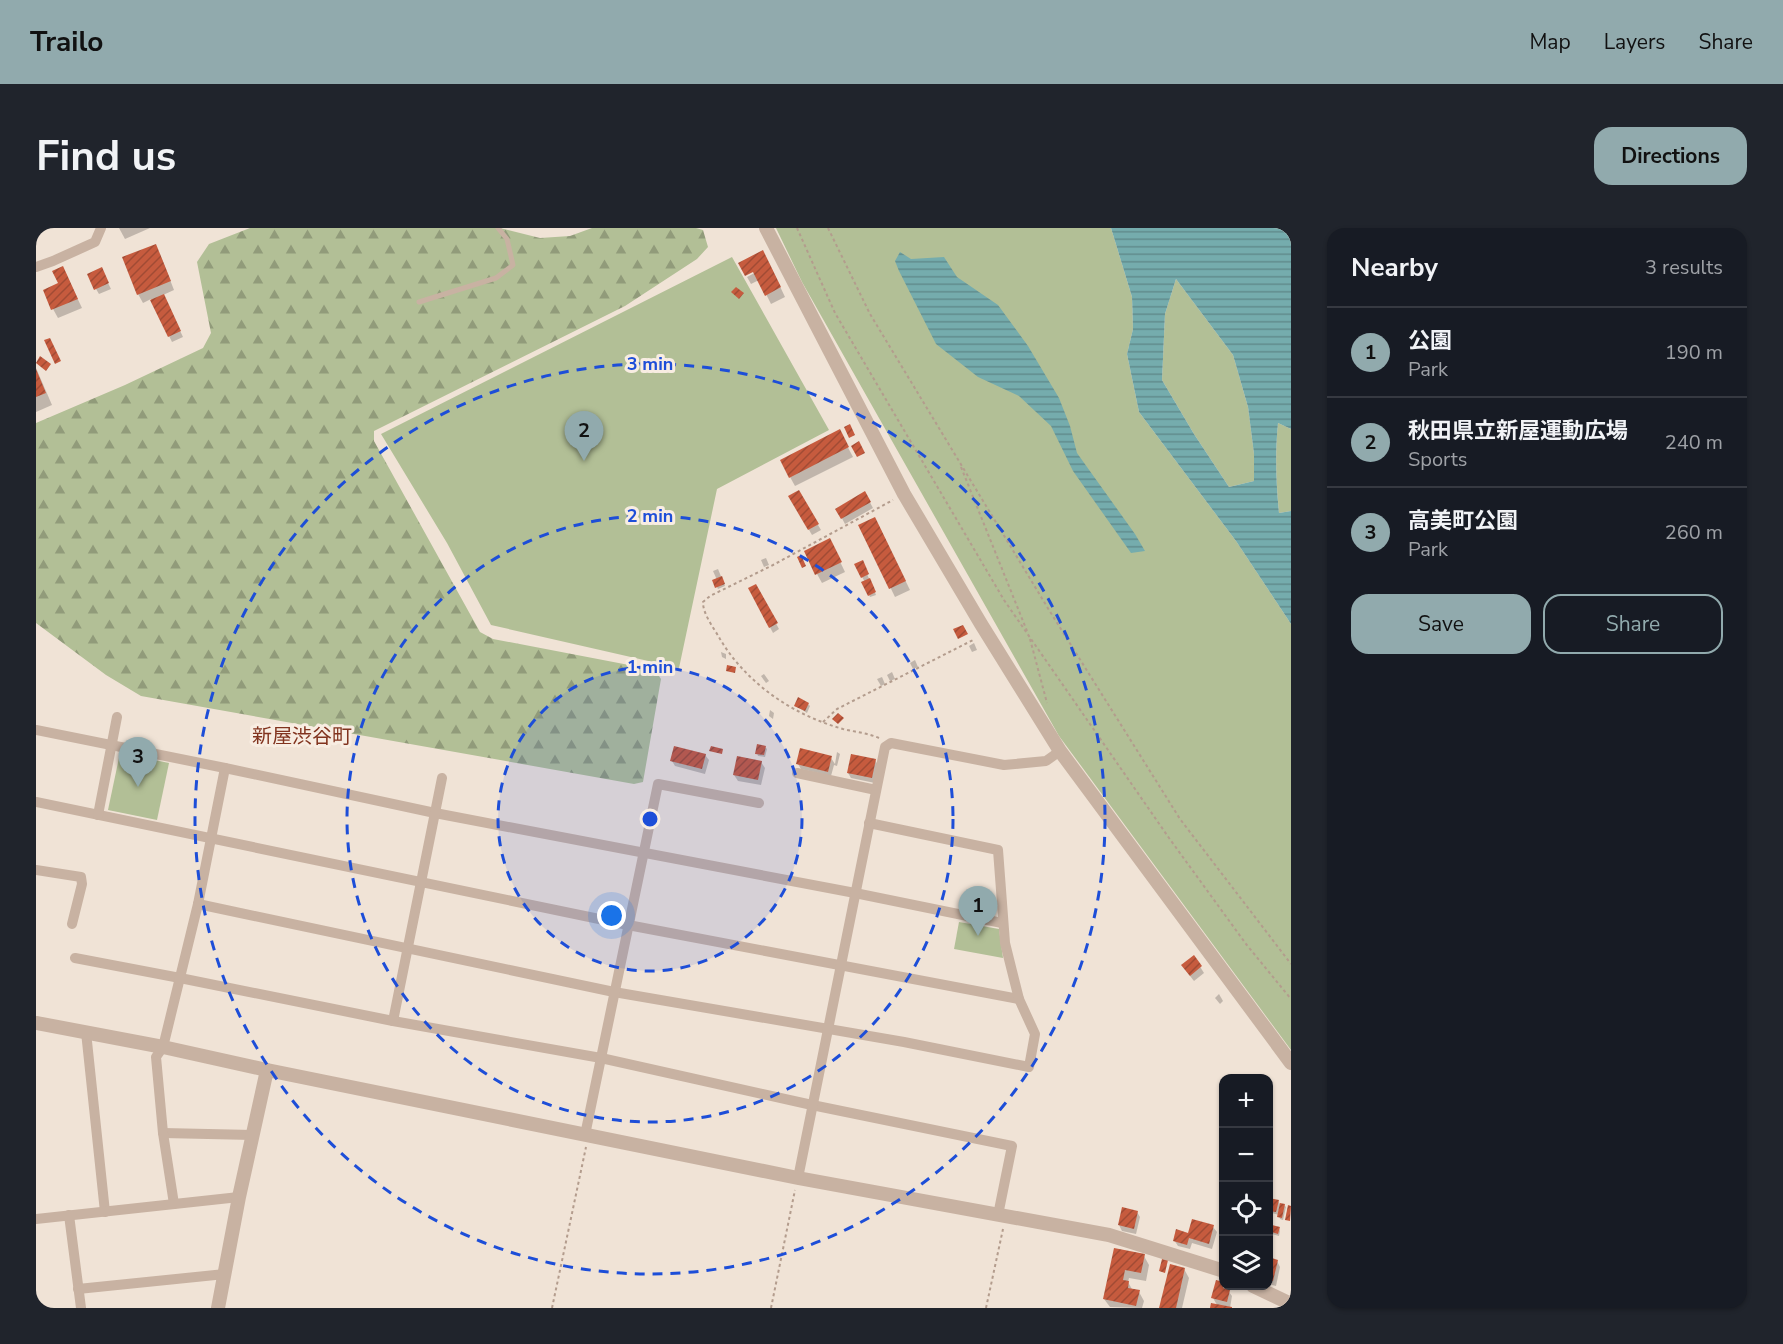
<!DOCTYPE html>
<meta charset="utf-8">
<style>
:root{--surface:#171b24;--page:#20242c;--text:#f1f3f6;--muted:#9ea1a6;--line:#363941;--accent:#91aaad}
body{margin:0;font-family:"Nunito Sans","Noto Sans JP",sans-serif;background:var(--page);color:var(--text)}
.controls{position:absolute;right:18px;bottom:18px;display:grid;overflow:hidden;border-radius:12px;box-shadow:0 2px 4px #0004}
.controls button{width:54px;height:54px;display:grid;place-items:center;padding:0;border:0;border-bottom:2px solid var(--line);background:var(--surface);color:var(--text);font:30px sans-serif}
.you{position:absolute;left:576px;top:688px;width:21px;height:21px;margin:-15px;border:4px solid #fff;border-radius:50%;background:#1a73e8;box-shadow:0 0 0 9px #1a73e833}
.badge{display:grid;place-items:center;width:39px;height:39px;border-radius:50%;background:var(--accent);color:#111;font-size:20px;font-weight:700}
.pin{position:absolute;translate:-50% -50px;filter:drop-shadow(0 2px 3px #0008)}
.pin::after{content:'';position:absolute;top:32px;width:21px;height:18px;background:inherit;clip-path:polygon(0 0,100% 0,50% 100%)}
.list{margin:0;padding:0;list-style:none}
h2{display:flex;justify-content:space-between;align-items:center;height:78px;margin:0;padding:0 24px;font-size:26px}
h2 small{font-size:20px;font-weight:400;color:var(--muted)}
.list li{display:grid;grid-template-columns:39px 1fr auto;gap:18px;align-items:center;box-sizing:border-box;height:90px;padding:0 24px;border-top:2px solid var(--line)}
.list b{display:block;font-size:22px;white-space:nowrap}
.list p{margin:0;font-size:20px;white-space:nowrap;color:var(--muted)}
.list em{font-size:20px;font-style:normal;color:var(--muted)}
.actions{display:flex;gap:12px;padding:18px 24px}
.actions a{flex:1;padding:14px 0;border:2px solid var(--accent);border-radius:18px;text-align:center;font-size:21px;color:var(--accent)}
.actions .main{background:var(--accent);color:#111}
.icon{flex:none;width:33px;height:33px;fill:none;stroke:currentColor;stroke-width:2;stroke-linecap:round;stroke-linejoin:round}
.map{position:relative;flex:none;width:1255px;height:1080px;overflow:hidden;border-radius:18px}
header{display:flex;align-items:center;gap:36px;box-sizing:border-box;height:84px;padding:0 30px;background:var(--accent);color:#111}
header strong{font-size:28px}
nav{display:flex;gap:33px;margin-inline-start:auto;font-size:21px}
.intro{display:flex;align-items:center;justify-content:space-between;box-sizing:border-box;height:144px;padding:0 36px}
h1{margin:0;font-size:42px}
.button{padding:15px 27px;border-radius:18px;background:var(--accent);color:#111;font-size:21px;font-weight:700}
main{display:flex;gap:36px;padding:0 36px}
aside{flex:1;background:var(--surface);border-radius:18px;box-shadow:0 2px 4px #0004}
.map>svg:first-child{display:block}
.green{fill:#b2bf96}
.forest{fill:url(#forest-firs)}
.water{fill:url(#water-rules);fill-rule:evenodd}
.shadow{fill:#0003}
.building{fill:url(#building-hatch)}
.lines{fill:none;stroke-linecap:round;stroke-linejoin:round}
.path{stroke:#b39c8d;stroke-width:2;stroke-dasharray:3 3;stroke-linecap:butt}
.service{stroke:#c8b2a2;stroke-width:5}
.minor{stroke:#c8b2a2;stroke-width:10}
.tertiary{stroke:#c8b2a2;stroke-width:14}
.ring{fill:none;stroke:#1d4ed8;stroke-width:3;stroke-dasharray:10 8}
.labels{text-anchor:middle;stroke-width:6;stroke-linejoin:round;paint-order:stroke}
.quarter-label{font-size:20px;fill:#81331e;stroke:#f8ede2}
.centre{fill:#1d4ed8;stroke:#f8ede2;stroke-width:3}
.ring-label{font-size:18px;text-anchor:middle;font-weight:bold;fill:#1d4ed8;stroke:#f8ede2;stroke-width:6;stroke-linejoin:round;paint-order:stroke}
</style>
<header>
<strong>Trailo</strong>
<nav><a>Map</a><a>Layers</a><a>Share</a></nav>
</header>
<div class="intro"><h1>Find us</h1><a class="button">Directions</a></div>
<main>
<div class="map">
<svg width="1255" height="1080" viewBox="0 0 1255 1080">
<defs>
<pattern id="forest-firs" width="22" height="20" patternUnits="userSpaceOnUse" patternTransform="scale(1.5)"><rect width="22" height="20" fill="#b2bf96"/><path d="M5 1l3.5 6h-7zM16 11l3.5 6h-7z" fill="#919b7a"/></pattern>
<pattern id="water-rules" width="6" height="5" patternUnits="userSpaceOnUse" patternTransform="scale(1.5)"><rect width="6" height="5" fill="#75acad"/><path d="M0 2.5h6" fill="none" stroke="#618c8d"/></pattern>
<pattern id="building-hatch" width="6" height="6" patternUnits="userSpaceOnUse" patternTransform="scale(1.5)"><rect width="6" height="6" fill="#c65b3e"/><path d="M-1 1l2-2M0 6l6-6M5 7l2-2" fill="none" stroke="#a14b34"/></pattern>
</defs>
<rect width="100%" height="100%" fill="#f0e3d6"/>
<g class="green">
<polygon points="740,0 1075,0 1096,69 1097,101 1091,126 1103,184 1200,313 1255,396 1255,822 1023,508 766,54"/>
<polygon points="696,29 793,202 681,261 643,440 455,397 411,315 345,206"/>
<polygon points="1140,51 1197,127 1212,179 1218,226 1218,253 1193,259 1158,206 1126,152 1129,86"/>
<path d="M1242,195l13,6v82l-12,2c-3,-31 -4,-60 -1,-90z"/>
<polygon points="84,525 133,535 121,592 72,582"/>
<polygon points="923,694 963,701 967,730 918,721"/>
</g>
<polygon class="forest" points="214,0 464,0 504,10 534,8 556,0 660,0 667,2 672,19 661,31 589,78 338,203 338,213 444,404 457,411 619,442 625,451 607,554 598,556 105,468 70,447 0,395 0,195 89,157 167,120 175,105 161,34 173,16"/>
<g class="water">
<path d="M1075,0h180v201l-13,-6c-3,31 -2,59 1,90l12,-2v113l-55,-83 -97,-129 -12,-58 6,-25 -1,-32zM1140,51l57,76 15,52 6,47v27l-25,6 -35,-53 -32,-54 3,-66z"/>
<polygon points="864,24 875,31 908,29 921,49 962,77 992,118 1023,170 1034,198 1041,225 1099,306 1109,323 1095,325 1037,243 1015,198 983,168 942,149 900,116 863,43 859,33"/>
</g>
<g class="shadow">
<polygon points="83,0 114,0 89,11"/>
<polygon points="124,26 138,62 127,67 147,109 136,114 115,71 107,75 102,66"/>
<polygon points="732,33 749,69 735,76 723,52 715,56 711,49 724,42 723,39"/>
<polygon points="27,40 46,80 22,90 17,81"/>
<polygon points="68,47 75,61 63,66 60,61"/>
<polygon points="0,140 16,177 0,184"/>
<polygon points="808,212 817,229 759,258 754,249"/>
<polygon points="762,264 785,302 776,307 754,269"/>
<polygon points="829,265 837,280 809,296 801,281"/>
<polygon points="824,297 843,299 874,362 859,369"/>
<polygon points="798,321 809,344 786,355 781,346"/>
<polygon points="730,330 733,337 728,339 725,332"/>
<polygon points="826,334 840,367 834,369 827,354 829,354 826,349"/>
<polygon points="682,341 689,358 682,361 678,353 681,352 677,343"/>
<polygon points="720,358 743,401 737,405 714,361"/>
<polygon points="938,415 941,422 936,424 933,418"/>
<polygon points="685,424 690,426 690,431 686,429"/>
<polygon points="879,432 882,439 877,441 874,435"/>
<polygon points="856,444 859,451 854,453 851,447"/>
<polygon points="728,446 733,453 730,455 725,448"/>
<polygon points="846,449 849,456 845,458 841,451"/>
<polygon points="772,476 774,478 771,485 760,478"/>
<polygon points="734,482 738,485 737,491 733,488"/>
<polygon points="729,519 731,521 729,529 722,528 721,525"/>
<polygon points="801,524 804,526 801,538 798,537 795,548 765,541 762,536 795,530 799,536"/>
<polygon points="669,527 673,532 669,546 639,538 636,533"/>
<polygon points="839,532 842,537 839,555 815,550 812,545"/>
<polygon points="725,534 729,540 725,557 702,553 698,547"/>
<polygon points="1158,729 1168,745 1158,753 1150,743"/>
<polygon points="1183,766 1187,773 1184,776 1179,770"/>
<polygon points="1232,971 1242,973 1244,976 1248,977 1250,979 1247,992 1244,991 1243,987 1232,984"/>
<polygon points="1101,984 1104,989 1100,1006 1086,1003 1083,997"/>
<polygon points="1232,998 1243,1000 1244,1003 1243,1008 1232,1005"/>
<polygon points="1177,999 1181,1004 1176,1021 1156,1015 1154,1021 1142,1018 1138,1012"/>
<polygon points="1079,1021 1108,1028 1113,1037 1110,1053 1093,1050 1092,1054 1097,1063 1103,1064 1108,1073 1106,1080 1074,1079 1068,1071"/>
<polygon points="1232,1031 1241,1033 1244,1039 1240,1058 1232,1056"/>
<polygon points="1148,1041 1153,1050 1146,1080 1125,1080"/>
<polygon points="1187,1056 1196,1068 1194,1080 1176,1080 1181,1077 1177,1070"/>
</g>
<g class="building">
<polygon points="120,16 135,53 101,67 86,29"/>
<polygon points="727,22 745,59 729,68 717,44 709,48 702,35"/>
<polygon points="27,38 42,71 15,82 7,62 22,55 16,43"/>
<polygon points="66,39 73,55 58,62 51,46"/>
<polygon points="700,59 708,65 703,71 695,64"/>
<polygon points="128,66 145,103 132,109 114,72"/>
<polygon points="14,110 25,133 19,136 8,112"/>
<polygon points="4,128 15,136 10,143 0,135"/>
<polygon points="0,141 10,165 0,169"/>
<polygon points="814,196 819,207 813,210 808,199"/>
<polygon points="804,201 813,219 753,250 744,232"/>
<polygon points="823,213 829,225 821,229 815,218"/>
<polygon points="763,262 783,296 772,302 752,268"/>
<polygon points="829,263 835,274 805,291 799,281"/>
<polygon points="839,289 870,353 853,361 822,297"/>
<polygon points="794,310 806,334 779,347 768,323"/>
<polygon points="765,327 770,338 766,340 761,329"/>
<polygon points="827,332 833,346 825,350 818,336"/>
<polygon points="686,348 689,356 679,360 676,352"/>
<polygon points="834,350 840,364 832,368 825,354"/>
<polygon points="720,356 742,395 733,400 712,360"/>
<polygon points="927,397 932,406 922,411 917,401"/>
<polygon points="691,437 700,439 699,445 690,443"/>
<polygon points="762,469 773,475 769,483 758,478"/>
<polygon points="802,485 808,490 802,496 796,491"/>
<polygon points="721,516 730,518 728,527 719,526"/>
<polygon points="638,518 670,526 666,541 634,533"/>
<polygon points="675,518 687,521 686,526 673,523"/>
<polygon points="764,520 796,528 792,544 760,536"/>
<polygon points="815,526 840,531 836,550 811,545"/>
<polygon points="701,528 726,533 722,552 697,547"/>
<polygon points="1158,727 1166,738 1154,748 1145,737"/>
<polygon points="1232,970 1243,972 1240,984 1232,983"/>
<polygon points="1244,975 1249,976 1246,990 1241,989"/>
<polygon points="1252,977 1255,978 1254,993 1249,992"/>
<polygon points="1086,979 1102,983 1098,1001 1082,997"/>
<polygon points="1156,991 1178,997 1173,1016 1153,1010 1151,1017 1137,1013 1140,1001 1152,1005"/>
<polygon points="1232,996 1244,999 1242,1006 1232,1003"/>
<polygon points="1078,1020 1109,1026 1105,1045 1089,1042 1087,1052 1093,1053 1092,1060 1104,1062 1100,1078 1067,1071"/>
<polygon points="1232,1029 1242,1032 1237,1053 1232,1052"/>
<polygon points="1126,1031 1132,1032 1129,1045 1123,1043"/>
<polygon points="1134,1036 1149,1040 1140,1080 1123,1080"/>
<polygon points="1180,1052 1188,1054 1187,1060 1194,1062 1191,1074 1175,1070"/>
<polygon points="1175,1075 1196,1079 1196,1080 1174,1080"/>
</g>
<g class="lines">
<g class="path">
<polyline points="761,0 799,85 968,372 1133,610 1210,716 1255,771"/>
<polyline points="792,0 834,86 1013,382 1144,591 1255,736"/>
<polyline points="925,239 991,403"/>
<polyline points="994,411 1011,475"/>
<polyline points="787,494 801,481 939,411"/>
<path d="M843,510c-11,-5 -24,-6 -36,-9 -50,-14 -96,-45 -123,-90 -6,-11 -17,-24 -17,-37l7,-6 63,-31 120,-65"/>
<polyline points="516,1080 550,919"/>
<polyline points="735,1080 759,962"/>
<polyline points="950,1080 967,1001"/>
</g>
<polyline class="service" points="383,74 460,50 477,37 471,11 462,0"/>
<g class="minor">
<polyline points="0,39 17,33 59,14 65,0"/>
<polyline points="0,502 189,540 399,585 819,665 966,695"/>
<polyline points="761,545 840,562"/>
<polyline points="0,574 592,697 983,771"/>
<polyline points="62,587 81,489"/>
<polyline points="0,642 45,649 46,656 36,696"/>
<polyline points="162,676 578,764 868,814 993,839 999,806 983,771 969,715 962,622 833,595"/>
<polyline points="39,730 144,750 357,793 565,830 776,877 976,918 962,987"/>
<polyline points="357,793 406,550"/>
<polyline points="50,804 69,984"/>
<polyline points="127,905 217,907"/>
<polyline points="549,907 622,556 723,575"/>
<polyline points="762,950 849,519 855,515 968,537 1010,533 1024,523"/>
<polyline points="138,976 127,905 120,829 127,819 162,676 189,540"/>
<polyline points="33,987 45,1080"/>
<polyline points="0,991 203,969"/>
<polyline points="42,1061 189,1046"/>
</g>
<g class="tertiary">
<polyline points="730,0 868,266 945,396 1024,523 1255,835"/>
<polyline points="0,795 127,819 231,842 762,950 1073,1007 1188,1043"/>
<polyline points="1217,1058 1255,1076"/>
<polyline points="182,1080 203,969 231,842"/>
</g>
</g>
<circle cx="614" cy="591" r="152" fill="#1d4ed8" fill-opacity=".12"/>
<g class="ring">
<circle cx="614" cy="591" r="152"/>
<circle cx="614" cy="591" r="303"/>
<circle cx="614" cy="591" r="455"/>
</g>
<g class="labels">
<g class="quarter-label">
<text x="266" y="515">新屋渋谷町</text>
</g>
</g>
<circle cx="614" cy="591" r="9" class="centre"/>
<g class="ring-label">
<text x="614" y="142">3 min</text>
<text x="614" y="294">2 min</text>
<text x="614" y="445">1 min</text>
</g>
</svg>
<div class="controls">
<button>+</button>
<button>−</button>
<button><svg class="icon" aria-label="locate" viewBox="0 0 24 24"><circle cx="12" cy="12" r="6"/><path d="M12 2v4M12 18v4M2 12h4M18 12h4"/></svg></button>
<button><svg class="icon" aria-label="layers" viewBox="0 0 24 24"><path d="M12 4l9 5-9 5-9-5zM3 14l9 5 9-5"/></svg></button>
</div>
<div class="you"></div>
<div class="pin badge" style="left:942px;top:708px">1</div>
<div class="pin badge" style="left:548px;top:233px">2</div>
<div class="pin badge" style="left:102px;top:559px">3</div>
</div>
<aside>
<h2>Nearby<small>3 results</small></h2>
<ul class="list">
<li><span class="badge">1</span><div><b>公園</b><p>Park</p></div><em>190 m</em></li>
<li><span class="badge">2</span><div><b>秋田県立新屋運動広場</b><p>Sports</p></div><em>240 m</em></li>
<li><span class="badge">3</span><div><b>高美町公園</b><p>Park</p></div><em>260 m</em></li>
</ul>
<div class="actions"><a class="main">Save</a><a>Share</a></div>
</aside>
</main>
